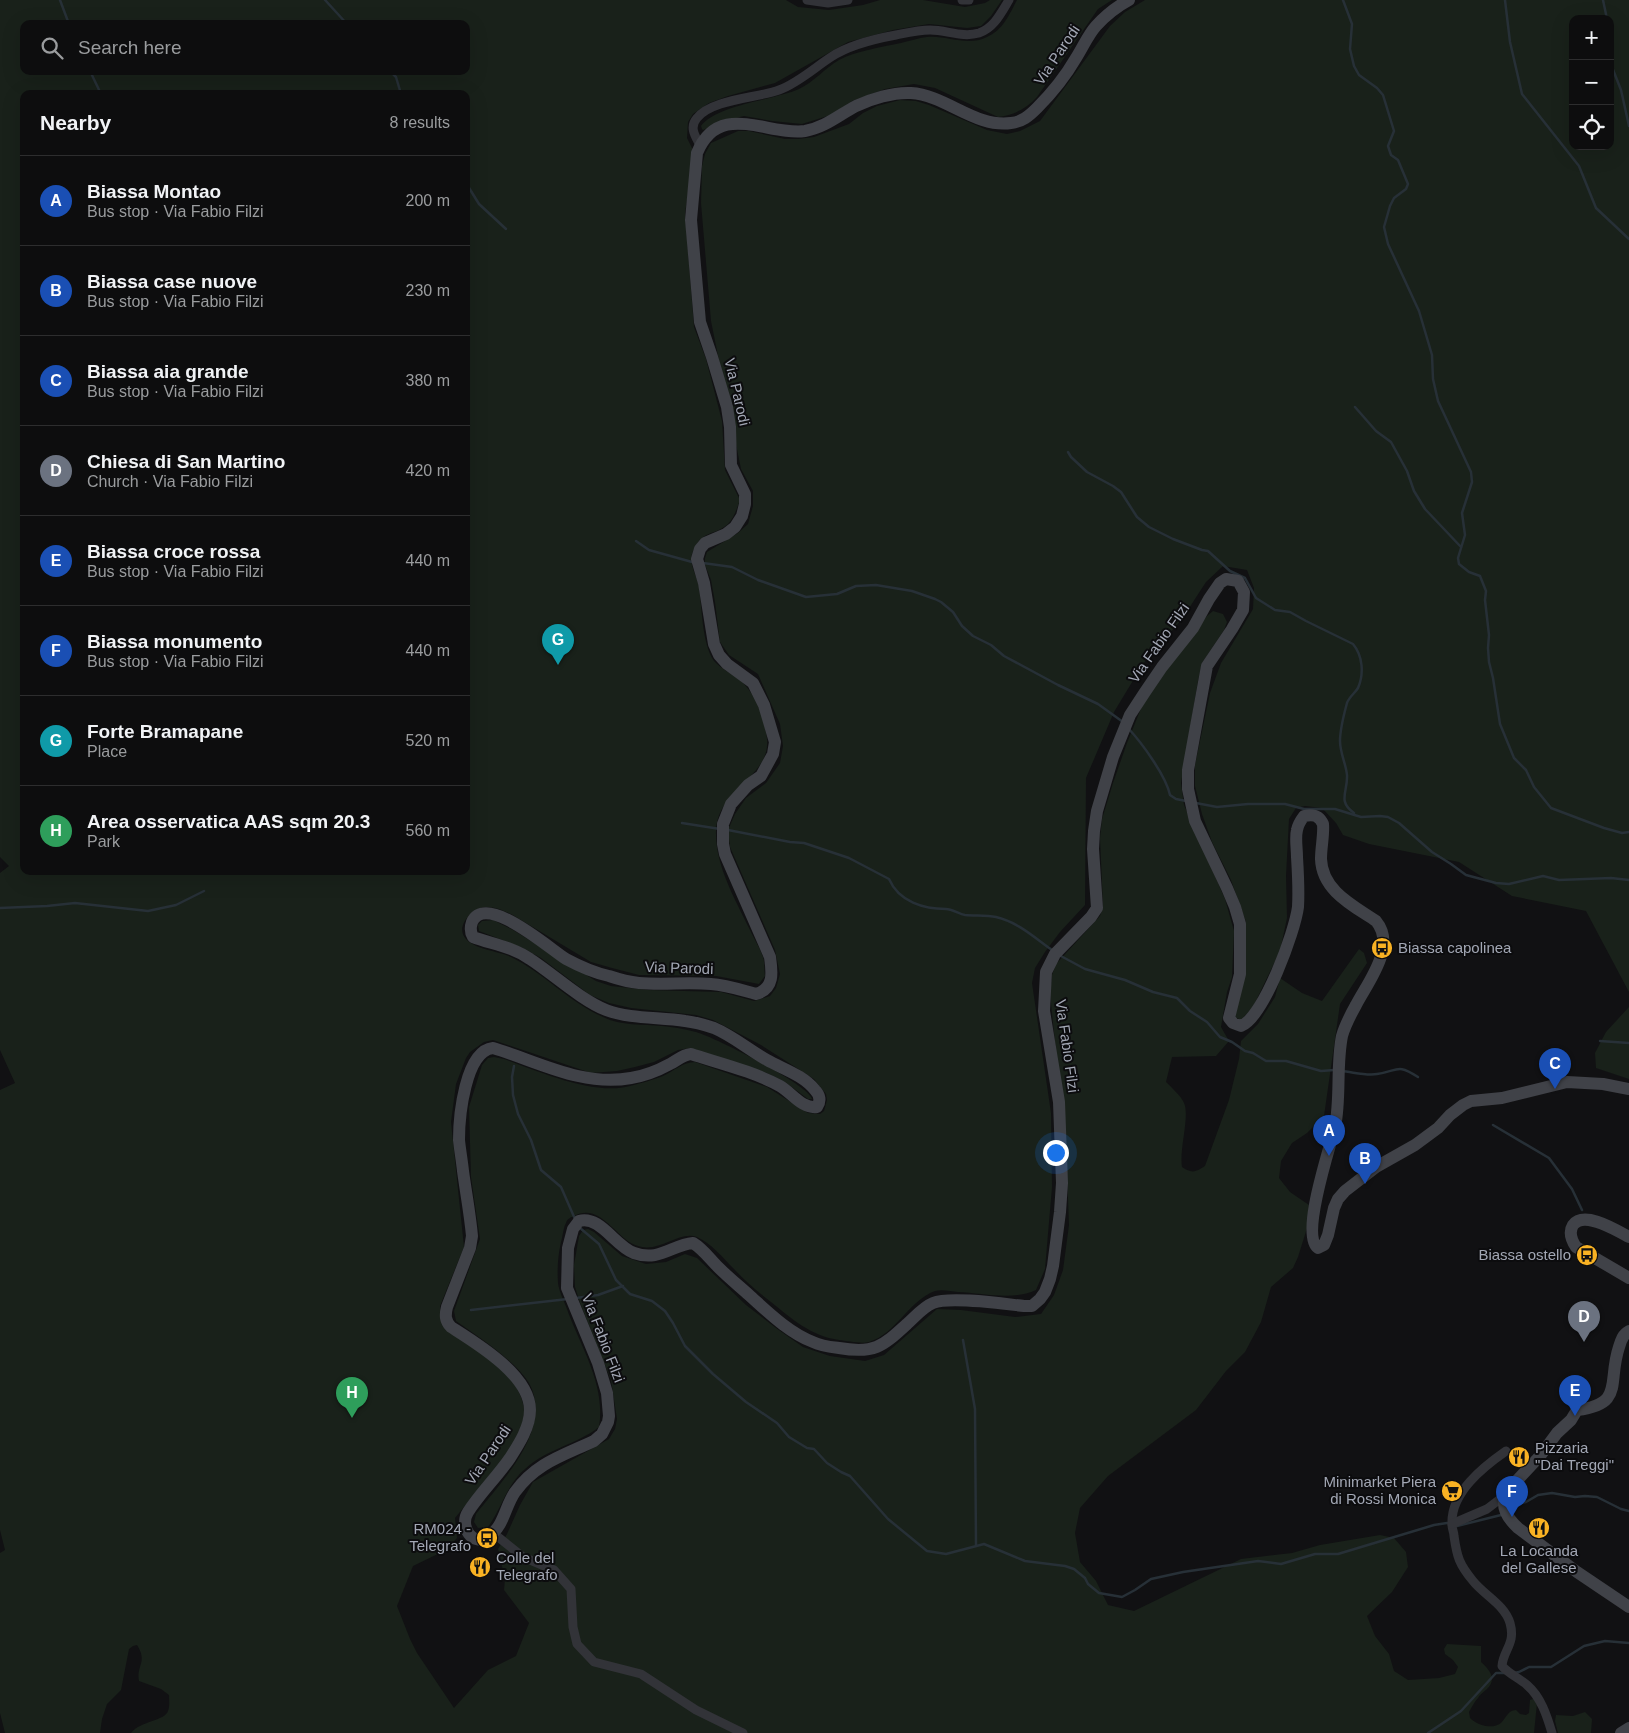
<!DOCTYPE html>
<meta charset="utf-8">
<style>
:root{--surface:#0d0d0e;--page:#1b1b1c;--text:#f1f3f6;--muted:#9a9c9e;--line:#2d2d2e;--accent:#f9b223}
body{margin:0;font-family:Arial,sans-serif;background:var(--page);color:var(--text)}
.controls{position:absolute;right:15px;top:15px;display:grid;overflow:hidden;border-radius:10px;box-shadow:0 5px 20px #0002}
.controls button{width:45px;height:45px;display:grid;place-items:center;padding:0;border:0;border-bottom:1px solid var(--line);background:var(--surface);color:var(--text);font:25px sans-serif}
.you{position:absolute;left:1055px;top:1152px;width:18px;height:18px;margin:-12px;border:4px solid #fff;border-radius:50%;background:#1a73e8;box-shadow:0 0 0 8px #1a73e833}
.badge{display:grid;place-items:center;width:32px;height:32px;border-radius:50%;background:var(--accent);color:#fff;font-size:16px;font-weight:700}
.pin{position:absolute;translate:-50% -41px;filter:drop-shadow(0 1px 2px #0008)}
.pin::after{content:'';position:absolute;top:26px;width:18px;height:15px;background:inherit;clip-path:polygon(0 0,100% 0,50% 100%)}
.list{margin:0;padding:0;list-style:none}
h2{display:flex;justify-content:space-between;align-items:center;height:65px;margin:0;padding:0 20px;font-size:21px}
h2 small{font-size:16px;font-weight:400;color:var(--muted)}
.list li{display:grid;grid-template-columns:32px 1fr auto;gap:15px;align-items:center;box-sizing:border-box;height:90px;padding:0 20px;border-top:1px solid var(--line)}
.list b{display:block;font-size:19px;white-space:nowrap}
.list p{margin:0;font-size:16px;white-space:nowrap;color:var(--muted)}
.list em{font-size:16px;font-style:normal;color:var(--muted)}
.icon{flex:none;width:28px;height:28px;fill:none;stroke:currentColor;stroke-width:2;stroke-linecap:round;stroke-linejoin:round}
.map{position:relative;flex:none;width:1629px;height:1733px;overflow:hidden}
.search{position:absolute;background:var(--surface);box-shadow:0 5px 20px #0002;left:20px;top:20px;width:450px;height:55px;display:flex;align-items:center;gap:12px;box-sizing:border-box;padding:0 18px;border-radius:10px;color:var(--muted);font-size:19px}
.panel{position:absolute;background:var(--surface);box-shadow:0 5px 20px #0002;left:20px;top:90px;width:450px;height:785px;border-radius:10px}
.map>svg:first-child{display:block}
.green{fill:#19211a;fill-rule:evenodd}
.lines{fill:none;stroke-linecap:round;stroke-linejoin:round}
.stream{stroke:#273037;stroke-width:2.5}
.street{stroke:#323338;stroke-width:9}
.secondary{stroke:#404248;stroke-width:12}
.labels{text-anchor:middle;stroke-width:4;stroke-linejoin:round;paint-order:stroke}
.street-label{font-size:15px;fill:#a2a7b4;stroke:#0c0c0e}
.poi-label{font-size:15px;fill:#a2a7b4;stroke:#0c0c0e;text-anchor:start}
</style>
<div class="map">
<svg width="1629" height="1733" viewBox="0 0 1629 1733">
<rect width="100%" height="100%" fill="#111113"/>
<g class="green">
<path d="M0,0h786l12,7 31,3 34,-5 17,-5h43l42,7 20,-4 5,-3h12l-11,16 -10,10 -14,2 -38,-4 -36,6 -45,12 -73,41 -47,13 -19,7 -16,11 -5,8 -1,16 7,14 -9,61 9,114 12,32 16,62 3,49 15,30c-3,8 -6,18 -12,24 -15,13 -27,5 -36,30 -3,11 5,22 7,33 3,20 3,57 15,74 7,8 19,13 27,20 15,13 24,39 26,58 4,38 -50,50 -51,92 -1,34 19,68 34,99 4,9 10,18 13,27 2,6 1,13 2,19l-6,8 -43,-8 -77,-1 -27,-7 -21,-6 -80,-48c-9,-4 -16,-7 -25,-7 -13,0 -32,20 -20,32 10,11 33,12 45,18 33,16 58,45 92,60 18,9 40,7 59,9 11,1 23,3 34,6 18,5 112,52 116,67h-4l-23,-17 -18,-9 -77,-25 -12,2 -24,12 -19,5 -18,4 -26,2 -98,-33 -9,2 -14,10 -4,6 -10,26 -5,38 13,125 -24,59 2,19c17,11 43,26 57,39 11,10 27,35 25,50 -3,33 -48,78 -69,104l2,20 -11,12 -33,16 -16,40 13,33 7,14 37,55 34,-38 28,-14 13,-33 -25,-33 1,-11 -7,-30 9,-15 13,-29 13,-23 76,-43 6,-10 2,-10 -6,-39 -31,-77 -5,-16 -1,-22 5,-29 4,-6 5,-1 6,3 28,24 24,8 20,-2 19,-8 12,4 49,47 30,23 27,19 27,9 35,5 19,-6 53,-46 24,1 54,7 26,-3 13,-19 9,-25 6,-45 -3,-78 -16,-153 2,-19 4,-11 44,-48 3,-10 -3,-68 2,-19 11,-36 14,-40 15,-37 30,-45 35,-45 6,-5 10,3 4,8 -3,8 -22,33 -4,18 -17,102 3,22 41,94 9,32 -2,46 -5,15 -6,35 8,14 -13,15 -44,1 -6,25c6,6 15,14 18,21 6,13 -5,46 -2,64 9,6 13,6 23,-1l24,-66 10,-41 2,-18 17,-17 17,-27 5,-19 22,15 20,8 37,-52 5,4 3,10 -27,41 -16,112 -17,17 -15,10 -11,18 -2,17 11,14 19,13 -1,20 -10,32 -5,11 -22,19 -10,35 -16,30 -19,19 -30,39 -88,66 -28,32 -5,25 5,29 16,19 12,24 26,6 107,-52 51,-6 28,-8 60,-10 14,3 12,14 2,15 -16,25 -25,24 8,20 14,18 5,17 14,9 31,-2 16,-4 3,-7 -5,-7 -8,-6 -1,-5 3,-5 34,2v16c9,8 16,17 6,27 -3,3 -7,5 -9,9 -4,4 -6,9 -9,14l1,6c7,7 22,12 31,5 6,-6 6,-12 15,-13l4,4 6,1 3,-2 1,-13 3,-1 4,4 -3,30h-1403c9,-12 34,-12 37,-22 2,-5 1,-11 1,-16l-8,-6 -22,-8c-3,-16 9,-19 -2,-36l-4,1 -4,3 -8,41 -14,14 -5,15 -2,14h-95l-5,-20v-160l5,-3 -5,-20v-440l15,-7 -15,-33v-177l9,-7 -9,-9zM24,24h442v47h-442zM24,94h442v777h-442z"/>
<path d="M1017,0h95l-14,9 -61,88c-11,12 -23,18 -39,20l-63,-29 -21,-4 -29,5 -33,12 -18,13 -32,10 -30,-3 -28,-5 -17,4 -24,10 -1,-1 -1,-3c15,-21 73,-26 98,-37 15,-7 26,-21 40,-29 17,-9 43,-13 62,-17 9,-2 17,-5 26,-6 20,-2 40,10 60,0 16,-7 22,-22 30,-37z"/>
<path d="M1145,0h484v992l-43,-81 -74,-15 -53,-34 -90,-18 -26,-9 -7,-12 -14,-15 -17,-2 -9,2 -7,11 -3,57 1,42 -7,33 -27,56 -12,13 -6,-3 11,-50v-45l-15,-42 -19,-38 -10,-28 -7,-28v-21l15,-72 11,-30 32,-54 1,-21 -7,-18 -24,-4 -17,16 -24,37 -39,45 -29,48 -28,66 -1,127 -25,27 -15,20 -10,16 -3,15 19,130 1,74 -7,82 -9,21c-23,11 -54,3 -78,2 -7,-1 -17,-3 -23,-1 -27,10 -38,42 -66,51 -7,2 -22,-1 -30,-2 -28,-4 -47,-21 -68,-38 -13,-10 -26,-21 -37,-33 -11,-11 -23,-26 -37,-32 -19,-7 -38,18 -62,8 -20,-8 -35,-43 -61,-29 -3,1 -7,3 -8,7 -3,5 -3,13 -5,19 -3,13 -4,27 -3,41 1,9 7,20 10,29 14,37 38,74 31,115 -23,18 -53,22 -74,42 -18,15 -23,39 -37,58l-10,1 -4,-6 2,-8c26,-33 78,-86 53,-131 -13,-22 -52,-47 -73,-62l-2,-10 26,-72 -9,-62 -2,-70 13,-42 6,-7 6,-1 10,2c34,12 90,37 126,27 11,-3 23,-6 33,-10 11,-5 20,-14 32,-14l72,25 41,26 12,1 4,-3 3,-11 -1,-6 -12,-15 -53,-34 -48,-25 -17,-5 -65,-7 -22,-5 -19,-8 -49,-37 -18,-10 -44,-17 -1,-6 4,-4 11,-1 20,10 83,51 15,5 37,4 73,2 33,9 16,-5 6,-8 4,-14 -5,-24 -45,-103 -2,-17 7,-16 11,-16 20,-15 14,-20 3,-17 -3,-22 -22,-50 -29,-19 -9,-13 -5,-40 -4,-22 -6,-15v-7l2,-6 31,-19 10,-9 5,-18v-15l-12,-22 -30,-148 -10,-118 1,-37 3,-12 6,-11 27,-12h11l36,8h13l16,-2 35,-13 14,-11 14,-7 23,-6 16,1 13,4 58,25 20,4 13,-3 20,-10 70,-95 15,-14zM1573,19h37v127h-37z"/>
<polygon points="1629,1007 1629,1079 1596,1068 1595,1053 1606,1032"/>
<polygon points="1585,1712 1592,1719 1591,1733 1558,1733 1555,1721 1556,1715 1573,1716"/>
</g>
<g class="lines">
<g class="stream">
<polyline points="60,0 69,24"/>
<polyline points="325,0 347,24"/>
<polyline points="1343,0 1352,24 1350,49 1354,66 1359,75 1377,88 1383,95 1394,131 1388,146 1391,155 1398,160 1408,184 1406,189 1394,198 1390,206 1384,227 1388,244 1419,311 1432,355 1433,379 1438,401 1471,472 1472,482 1462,513 1465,535 1458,558 1459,564 1469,572 1480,576 1486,591 1485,600 1489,635 1488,648 1489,662 1493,678 1500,724 1514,758 1526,770 1534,787 1551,808 1604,828 1622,833 1629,832"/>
<polyline points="1505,0 1510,42 1522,94 1579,166 1596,208 1629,239"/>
<polyline points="1603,0 1607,19"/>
<polyline points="1610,62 1621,90 1629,126"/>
<polyline points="90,71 101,94"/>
<polyline points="390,71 396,77 401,94"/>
<polyline points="466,183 479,204 506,229"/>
<polyline points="1355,407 1376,431 1391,442 1407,471 1414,491 1425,509 1461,547"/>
<path d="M1068,452l3,5 16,15 26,14 8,6 16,25 12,10 24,12 29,11 6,1 22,20 15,7 11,20 19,12 15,2 16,9 47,23c10,12 11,30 5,44 -3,5 -9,9 -11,15 -3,11 -7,27 -7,38 0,12 6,23 7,34 1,17 -10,26 7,38"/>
<polyline points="636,541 649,550 692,562"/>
<polyline points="703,563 732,567 758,580 806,597 837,594 856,586 876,585 912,591 935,599 941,602 953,612 962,626 973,636 991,645 1004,656 1058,685 1098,704 1123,722"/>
<path d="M1128,728c14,15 38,48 42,67l6,4 10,2"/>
<polyline points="1196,803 1217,807 1248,804 1285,804 1304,809 1335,809 1361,817 1380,816 1388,817 1399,823 1432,852 1451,864 1466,875 1496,883 1509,884 1543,876 1559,880 1611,878 1629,880"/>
<polyline points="682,823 720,829"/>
<path d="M728,830l62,12 14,1 45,15 40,21c10,23 35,30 57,30 6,0 13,5 19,6 10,1 21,0 31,2 22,5 39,21 56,33"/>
<polyline points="0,908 47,906 75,903 148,911 176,905 204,891"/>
<polyline points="1059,955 1085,969 1125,980 1153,992 1177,998 1190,1011 1207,1022 1220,1037 1232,1042 1245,1051 1253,1053 1266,1061 1286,1061 1321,1071 1334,1070"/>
<polyline points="1600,1041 1629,1043"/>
<polyline points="514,1066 512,1077 513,1095 518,1114 531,1140 541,1170 561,1187 575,1219"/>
<path d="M1341,1071c12,1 25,5 36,3 22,-3 19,-11 41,3"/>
<polyline points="1493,1125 1549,1158 1572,1189 1582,1210"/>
<polyline points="580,1228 599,1244 616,1280 630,1294 652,1301 665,1311 673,1323 685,1346 713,1374 746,1402 777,1423 789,1437 807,1448 814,1449 827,1463 841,1472 850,1476 888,1519 927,1551 946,1554 984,1544 1025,1561 1065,1566 1074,1569 1085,1578 1088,1584 1099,1593 1122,1597 1135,1590 1151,1579 1183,1572 1258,1561 1281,1564 1315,1554 1338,1554 1434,1525 1447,1523"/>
<polyline points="576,1298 598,1295 623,1286"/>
<polyline points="471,1310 568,1299"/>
<polyline points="963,1340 975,1409 976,1546"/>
<polyline points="1508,1506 1526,1502 1538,1495 1552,1493 1575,1497 1585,1496 1597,1497 1621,1509 1629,1511"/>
<polyline points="1457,1526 1501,1515"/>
<polyline points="1514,1673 1519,1672 1529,1667 1551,1667 1584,1646 1605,1641 1629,1643"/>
<polyline points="1428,1733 1461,1711 1496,1673 1506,1673"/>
</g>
<g class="street">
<polyline points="807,0 828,3 848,0"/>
<polyline points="962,0 969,0"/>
<path d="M700,145c-5,-9 -11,-18 -3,-27 15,-19 61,-20 82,-28 19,-7 35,-22 52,-33 18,-12 43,-18 65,-22 10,-2 23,-5 34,-5 17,0 32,8 49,3 15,-5 22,-20 30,-33"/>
<path d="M1506,1451c-23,16 -56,42 -54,74 0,4 2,7 2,11 3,21 5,28 19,45 11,14 32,24 37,42 6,21 -7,27 -8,43 7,8 17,12 25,19 14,12 20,31 25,48"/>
<polyline points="1452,1524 1487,1509 1504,1496"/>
<polyline points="493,1533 523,1557 554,1570 571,1589 573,1627 577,1644 594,1662 641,1674 696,1710 743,1733"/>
</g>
<g class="secondary">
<path d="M1129,0c-13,7 -23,15 -33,26 -8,9 -13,21 -20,32 -11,19 -24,35 -39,50 -8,8 -15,14 -26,15 -36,5 -65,-28 -100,-30 -18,-1 -40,6 -55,13 -17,9 -32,22 -51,25 -38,5 -86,-31 -108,22l-6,67 9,102 12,35 15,50 3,20 1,38 14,29v10l-3,12 -7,11 -9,7 -21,9 -5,6 -3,10 7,24 10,61 5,11 8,9 26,19 11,22 11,37 -2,12 -12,22 -13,9 -17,19 -8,20v20l2,10 45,103c2,14 5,32 -14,37 -15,-4 -29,-9 -45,-10 -24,-2 -48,1 -72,-1 -10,-1 -21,-4 -30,-7 -14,-3 -30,-10 -43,-17 -16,-10 -80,-67 -94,-37 -2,6 -2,10 1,15 19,7 40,10 57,22 23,15 51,41 76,51 24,9 53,7 79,11 9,1 20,4 29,7 19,8 35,22 53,32 16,9 36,15 48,30 5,5 6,11 2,17 -15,2 -25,-14 -37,-21 -25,-14 -61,-23 -89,-32 -9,1 -13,6 -21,10 -11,6 -26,12 -39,14 -49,9 -94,-17 -138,-30 -28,3 -34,69 -34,92 1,10 3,21 4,31 3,22 7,43 9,65l-2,12 -23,59c-2,8 -2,14 4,20 25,16 79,48 79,83 0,17 -11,34 -20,48 -13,19 -30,35 -42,54 -9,14 4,35 20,25 16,-10 17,-31 27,-45 21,-29 47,-36 79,-51l8,-7 6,-12 1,-6 -2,-23 -9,-30 -31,-75 1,-40 5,-19 6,-8c21,-6 36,25 55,32 25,9 38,-8 59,-10 10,6 17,16 25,24 10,10 21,19 31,28 19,17 40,38 64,47 8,4 18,5 26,6 35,6 43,-1 68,-24 8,-7 16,-17 26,-21 17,-7 72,1 91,3h8l8,-7 5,-7 5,-13 3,-13 7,-54 2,-29 -3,-81 -15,-91 2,-39 9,-18 36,-37 6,-9 -4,-59 1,-18 3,-20 16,-54 17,-42 15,-23 17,-25 31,-39 16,-29 11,-16 6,-4 12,2 6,11 -1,18 -11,19 -25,37 -19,104v19l7,32 32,67 8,19 5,17v50l-11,44 4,5 8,3c23,-9 54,-95 57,-119 1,-17 0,-34 -1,-50 0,-9 -2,-19 0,-27 1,-6 4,-10 7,-14 9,-2 15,-1 19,8 1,11 -2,23 -2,35 1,32 33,47 55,62 21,25 -8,61 -20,84 -5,9 -11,20 -14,31 -6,30 -1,61 -7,91 -5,21 -35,108 -17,121l6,-3 4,-10 6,-27 4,-9 7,-8 31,-24 39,-22 23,-17 12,-13 13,-10 8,-4 31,-3 65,-16 36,2 26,5"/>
<path d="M1629,1237c-13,-7 -45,-27 -56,-12 -5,8 -1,16 3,22l53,31"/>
<path d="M1629,1331c-6,3 -8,9 -10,16 -12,36 6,57 -42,63l-6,10 -14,13 -17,23 -32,34c-9,15 -2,27 10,38l59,44 52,35"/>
<polyline points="1621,1733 1629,1728"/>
</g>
</g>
<defs>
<g id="bus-disc" transform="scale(1.125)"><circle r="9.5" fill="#f9b223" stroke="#0c0c0e"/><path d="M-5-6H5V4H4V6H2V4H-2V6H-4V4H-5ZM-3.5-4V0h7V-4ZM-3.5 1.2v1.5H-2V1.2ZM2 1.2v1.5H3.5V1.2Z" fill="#111"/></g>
<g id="restaurant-disc" transform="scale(1.125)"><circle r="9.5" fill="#f9b223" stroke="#0c0c0e"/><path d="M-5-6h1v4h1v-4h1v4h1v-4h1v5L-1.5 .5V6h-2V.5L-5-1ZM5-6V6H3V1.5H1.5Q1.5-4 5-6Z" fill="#111"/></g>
<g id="supermarket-disc" transform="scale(1.125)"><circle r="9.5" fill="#f9b223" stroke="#0c0c0e"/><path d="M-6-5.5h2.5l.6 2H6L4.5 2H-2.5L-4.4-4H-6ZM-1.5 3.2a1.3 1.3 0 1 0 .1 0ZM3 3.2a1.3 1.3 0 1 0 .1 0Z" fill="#111"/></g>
</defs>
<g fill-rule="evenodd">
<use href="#bus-disc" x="1382" y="948"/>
<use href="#bus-disc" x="1587" y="1255"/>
<use href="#restaurant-disc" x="1519" y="1457"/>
<use href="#supermarket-disc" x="1452" y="1491"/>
<use href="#restaurant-disc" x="1539" y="1528"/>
<use href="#bus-disc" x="487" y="1538"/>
<use href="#restaurant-disc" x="480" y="1567"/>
</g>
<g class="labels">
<g class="street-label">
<text transform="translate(1057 55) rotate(-56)" y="5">Via Parodi</text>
<text transform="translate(737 392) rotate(77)" y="5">Via Parodi</text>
<text transform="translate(1159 643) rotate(-55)" y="5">Via Fabio Filzi</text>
<text transform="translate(679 968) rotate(2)" y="5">Via Parodi</text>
<text transform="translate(1067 1046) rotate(82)" y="5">Via Fabio Filzi</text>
<text transform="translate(603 1338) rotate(69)" y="5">Via Fabio Filzi</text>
<text transform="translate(488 1455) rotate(-56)" y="5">Via Parodi</text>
</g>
<g class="poi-label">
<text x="1398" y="953">Biassa capolinea</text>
<text x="1571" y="1260" text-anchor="end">Biassa ostello</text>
<text x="1535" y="1453">Pizzaria<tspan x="1535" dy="17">"Dai Treggi"</tspan></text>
<text x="1436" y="1487" text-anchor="end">Minimarket Piera<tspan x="1436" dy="17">di Rossi Monica</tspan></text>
<text x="471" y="1534" text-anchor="end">RM024 -<tspan x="471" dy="17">Telegrafo</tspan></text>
<text x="1539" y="1556" text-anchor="middle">La Locanda<tspan x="1539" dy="17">del Gallese</tspan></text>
<text x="496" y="1563">Colle del<tspan x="496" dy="17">Telegrafo</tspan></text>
</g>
</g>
</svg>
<div class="controls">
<button>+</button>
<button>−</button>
<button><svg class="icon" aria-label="locate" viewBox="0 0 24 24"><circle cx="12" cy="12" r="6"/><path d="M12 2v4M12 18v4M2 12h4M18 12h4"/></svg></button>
</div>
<div class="you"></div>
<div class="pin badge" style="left:1329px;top:1156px;background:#1a4fb4">A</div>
<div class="pin badge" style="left:1365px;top:1184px;background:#1a4fb4">B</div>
<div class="pin badge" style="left:1555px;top:1089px;background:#1a4fb4">C</div>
<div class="pin badge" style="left:1584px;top:1342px;background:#6b7280">D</div>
<div class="pin badge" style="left:1575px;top:1416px;background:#1a4fb4">E</div>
<div class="pin badge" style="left:1512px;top:1517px;background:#1a4fb4">F</div>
<div class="pin badge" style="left:558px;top:665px;background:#0f9aa8">G</div>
<div class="pin badge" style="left:352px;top:1418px;background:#2e9e5b">H</div>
<div class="search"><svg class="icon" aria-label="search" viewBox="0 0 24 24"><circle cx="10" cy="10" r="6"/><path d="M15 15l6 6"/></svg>Search here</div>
<section class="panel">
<h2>Nearby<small>8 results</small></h2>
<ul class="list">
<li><span class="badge" style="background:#1a4fb4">A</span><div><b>Biassa Montao</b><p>Bus stop · Via Fabio Filzi</p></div><em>200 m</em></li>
<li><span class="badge" style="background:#1a4fb4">B</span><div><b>Biassa case nuove</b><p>Bus stop · Via Fabio Filzi</p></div><em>230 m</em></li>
<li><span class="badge" style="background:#1a4fb4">C</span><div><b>Biassa aia grande</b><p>Bus stop · Via Fabio Filzi</p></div><em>380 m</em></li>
<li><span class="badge" style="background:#6b7280">D</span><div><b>Chiesa di San Martino</b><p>Church · Via Fabio Filzi</p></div><em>420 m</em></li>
<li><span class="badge" style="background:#1a4fb4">E</span><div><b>Biassa croce rossa</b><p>Bus stop · Via Fabio Filzi</p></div><em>440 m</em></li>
<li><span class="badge" style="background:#1a4fb4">F</span><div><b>Biassa monumento</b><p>Bus stop · Via Fabio Filzi</p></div><em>440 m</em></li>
<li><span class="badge" style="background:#0f9aa8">G</span><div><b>Forte Bramapane</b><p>Place</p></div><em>520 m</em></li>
<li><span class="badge" style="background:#2e9e5b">H</span><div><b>Area osservatica AAS sqm 20.3</b><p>Park</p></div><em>560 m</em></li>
</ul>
</section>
</div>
